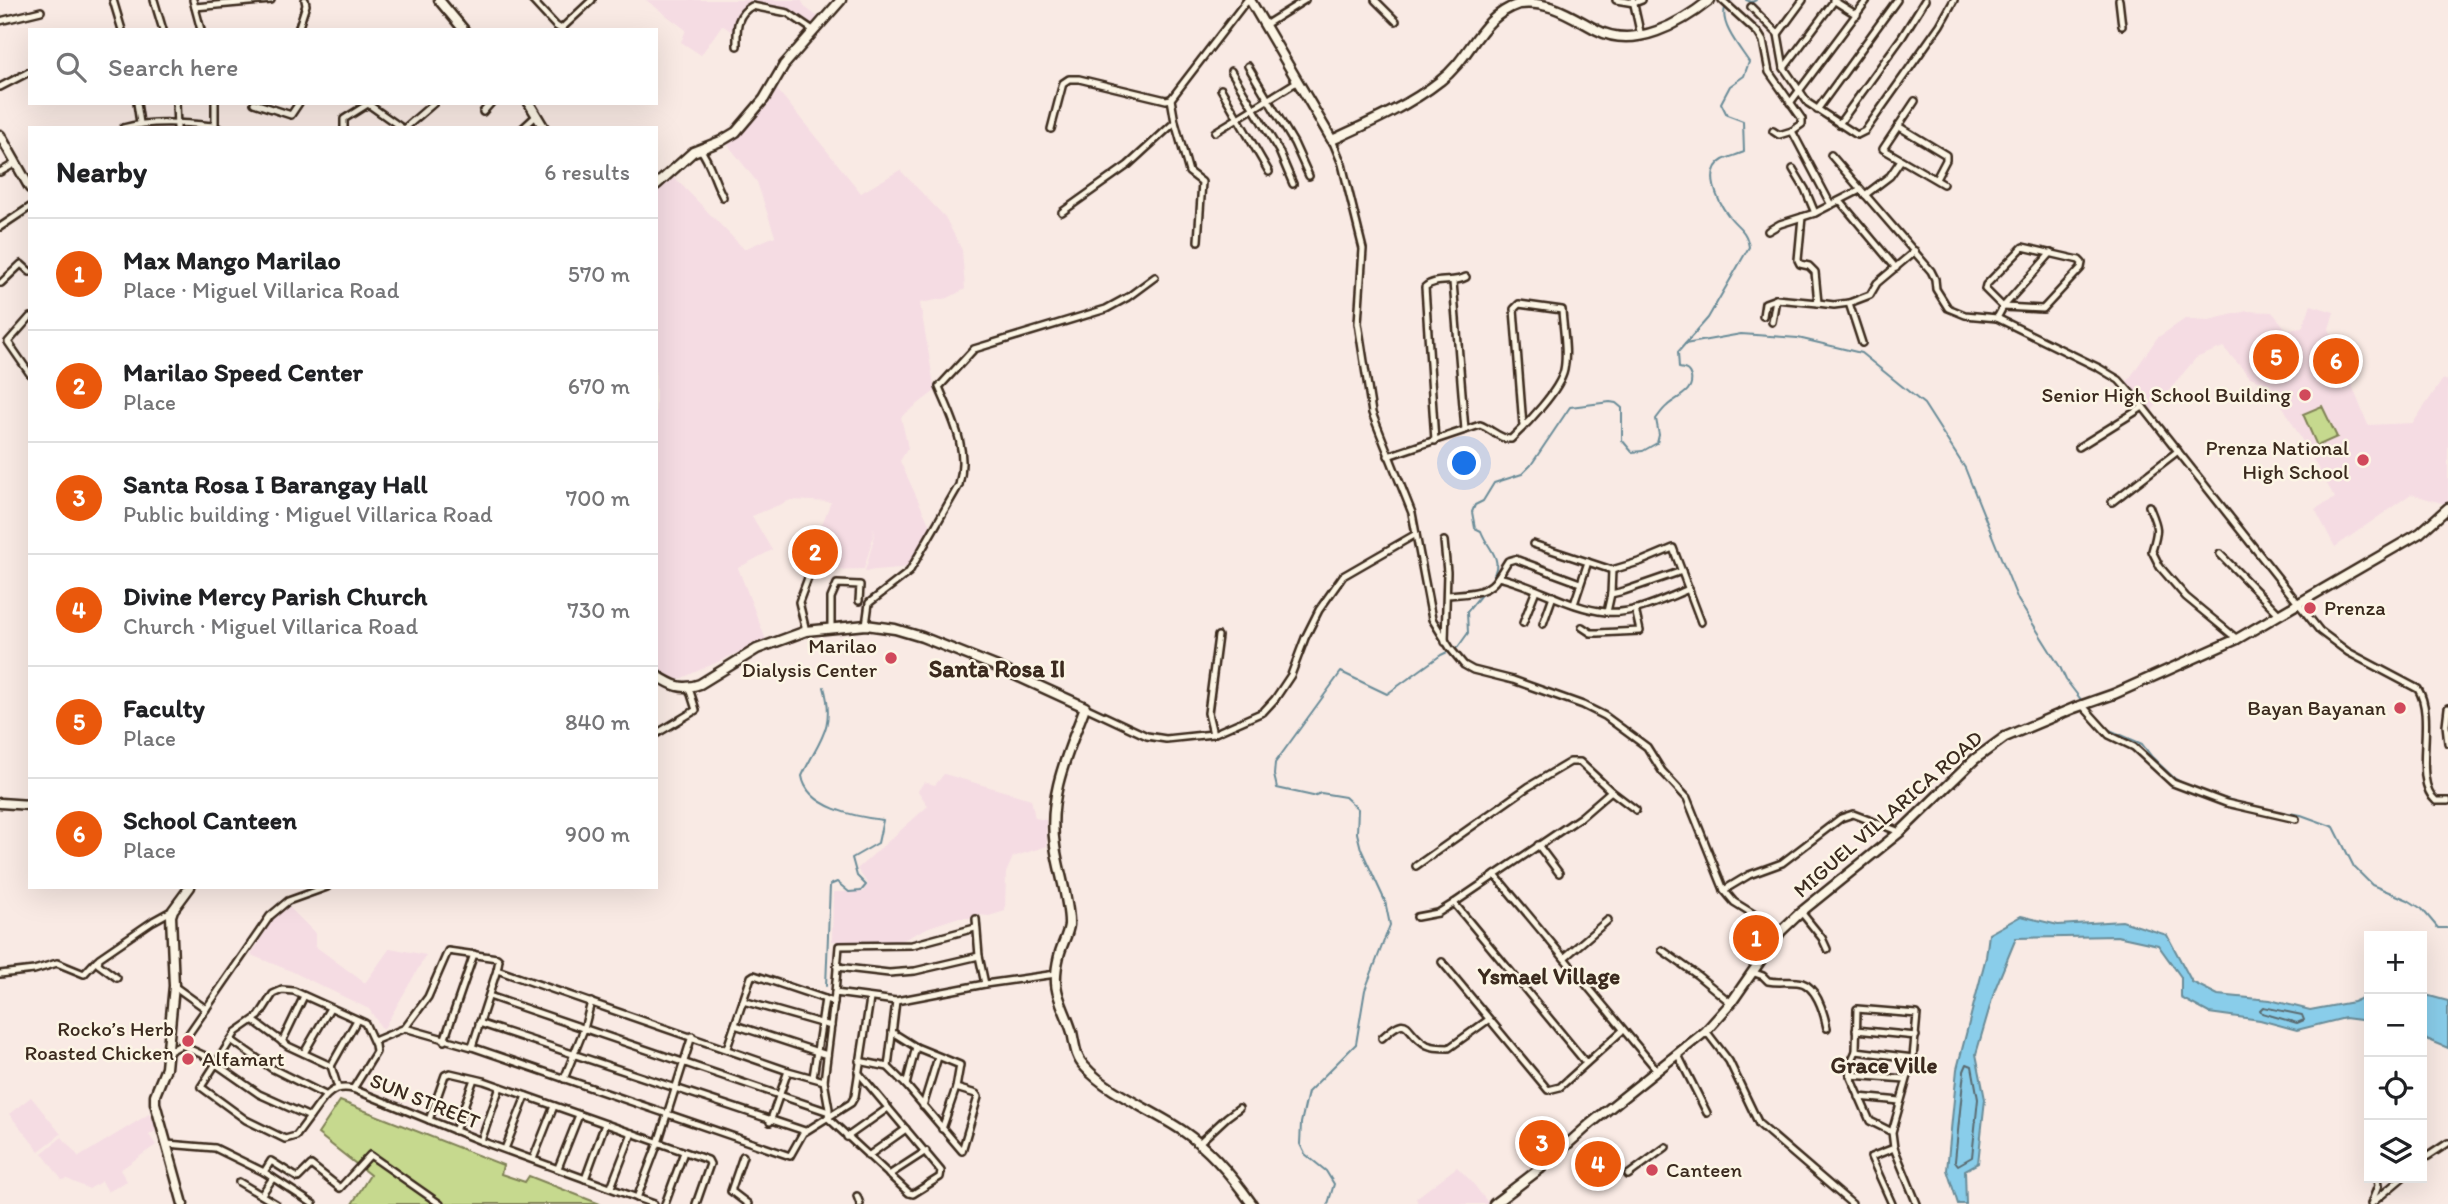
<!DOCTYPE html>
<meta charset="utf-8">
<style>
:root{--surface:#fff;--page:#f6f6f6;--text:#202124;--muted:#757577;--line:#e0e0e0;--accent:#ea580c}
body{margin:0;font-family:Itim,sans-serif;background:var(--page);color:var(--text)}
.controls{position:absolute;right:21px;bottom:21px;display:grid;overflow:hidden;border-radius:0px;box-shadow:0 7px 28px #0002}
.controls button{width:63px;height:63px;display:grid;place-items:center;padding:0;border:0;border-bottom:2px solid var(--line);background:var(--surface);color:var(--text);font:35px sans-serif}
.you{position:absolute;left:1465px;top:464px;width:24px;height:24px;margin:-18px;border:5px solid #fff;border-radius:50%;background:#1a73e8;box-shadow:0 0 0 10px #1a73e833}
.badge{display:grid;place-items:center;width:46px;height:46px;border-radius:50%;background:var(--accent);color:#fff;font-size:23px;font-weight:700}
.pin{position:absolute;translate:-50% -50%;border:4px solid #fff;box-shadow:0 2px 7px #0006}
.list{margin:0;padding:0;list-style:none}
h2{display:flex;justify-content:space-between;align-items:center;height:91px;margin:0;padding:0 28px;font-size:30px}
h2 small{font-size:23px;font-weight:400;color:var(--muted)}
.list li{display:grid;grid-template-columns:46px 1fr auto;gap:21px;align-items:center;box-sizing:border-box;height:112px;padding:0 28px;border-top:2px solid var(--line)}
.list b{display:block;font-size:26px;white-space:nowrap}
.list p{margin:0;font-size:23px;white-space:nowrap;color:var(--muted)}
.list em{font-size:23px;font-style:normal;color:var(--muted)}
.icon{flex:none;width:38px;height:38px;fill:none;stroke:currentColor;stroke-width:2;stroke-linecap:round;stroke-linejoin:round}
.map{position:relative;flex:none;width:2448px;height:1204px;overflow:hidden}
.search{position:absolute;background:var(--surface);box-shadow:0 7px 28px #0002;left:28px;top:28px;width:630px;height:77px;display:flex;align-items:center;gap:18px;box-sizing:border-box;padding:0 24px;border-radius:0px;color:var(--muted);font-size:26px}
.panel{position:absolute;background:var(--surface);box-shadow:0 7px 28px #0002;left:28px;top:126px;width:630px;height:763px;border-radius:0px}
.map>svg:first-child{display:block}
.built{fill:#f5dce3}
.green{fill:#c6d98e;stroke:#808256;stroke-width:2}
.water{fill:#89cdea;stroke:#6a8c98;stroke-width:2}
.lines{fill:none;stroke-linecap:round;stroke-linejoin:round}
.shore{stroke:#5a6b70;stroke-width:2}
.stream{stroke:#6a8c98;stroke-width:2}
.street-casing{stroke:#3b2a1e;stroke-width:10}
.secondary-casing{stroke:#3b2a1e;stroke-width:13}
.street{stroke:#fcf5e5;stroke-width:5}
.secondary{stroke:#fcf5e5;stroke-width:8}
.poi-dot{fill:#d1495b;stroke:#fcf5e5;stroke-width:2.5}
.labels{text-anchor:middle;stroke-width:5;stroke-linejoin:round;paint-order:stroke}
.poi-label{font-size:21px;fill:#3b2a1e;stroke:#fcf5e5;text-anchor:end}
.street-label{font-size:21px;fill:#3b2a1e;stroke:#fcf5e5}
.neighbourhood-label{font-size:23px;font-weight:bold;fill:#3b2a1e;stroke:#fcf5e5}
.quarter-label{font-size:24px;font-weight:bold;fill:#3b2a1e;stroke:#fcf5e5}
</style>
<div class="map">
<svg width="2448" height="1204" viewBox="0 0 2448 1204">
<rect width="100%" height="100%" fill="#f9eae4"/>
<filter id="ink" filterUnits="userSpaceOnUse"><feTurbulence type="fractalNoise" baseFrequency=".0143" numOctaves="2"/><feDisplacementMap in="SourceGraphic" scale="14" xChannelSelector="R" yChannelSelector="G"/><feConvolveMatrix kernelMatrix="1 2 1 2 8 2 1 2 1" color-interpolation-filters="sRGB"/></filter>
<g filter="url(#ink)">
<g class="built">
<polygon points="646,0 801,0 806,8 818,17 812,26 786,9 755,3 738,13 735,34 722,25 701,55 681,42 686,30"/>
<polygon points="776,88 861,193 900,170 945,217 962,250 965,289 948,298 920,303 935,391 901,417 908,448 900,461 930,526 910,567 865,571 875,535 873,527 874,534 864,569 826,570 818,567 804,549 816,539 831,502 791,500 752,516 772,550 738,568 766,640 671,683 656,672 656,187 672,175 744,249 775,236 757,182 725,141 750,123"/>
<polygon points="2311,305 2334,312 2329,329 2368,425 2413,423 2443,379 2448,381 2448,501 2445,504 2411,494 2335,547 2315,509 2335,498 2270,384 2250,377 2223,347 2196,358 2150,413 2125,385 2157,338 2185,319 2209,320 2247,311 2272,312 2287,330 2302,328"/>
<polygon points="944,774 1031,799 1035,818 1046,820 1047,846 1013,857 1006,873 1005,911 989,916 979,915 972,918 956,918 929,927 895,944 832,941 833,892 863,892 868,884 857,869 928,806 918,791 924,782 935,785"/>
<polygon points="288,906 315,933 315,946 365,983 390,948 426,955 383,1030 369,1009 291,971 251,955 274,916"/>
<polygon points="31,1097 61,1134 39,1151 9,1114"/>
<polygon points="149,1114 159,1129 149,1135 156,1145 120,1170 127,1181 108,1192 102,1181 89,1189 67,1179 62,1180 42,1153 62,1137 79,1157"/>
<polygon points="1457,1167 1471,1181 1489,1204 1418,1204 1416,1198"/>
</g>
<g class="green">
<polygon points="2322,406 2337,437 2317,446 2303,414"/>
<polygon points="340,1101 503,1165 501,1174 525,1182 529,1176 600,1204 352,1204 370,1175 318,1134"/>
</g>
<g class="water">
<polygon points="2021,916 2058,925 2122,921 2167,935 2192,982 2218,995 2270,1000 2310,1010 2353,1002 2369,995 2369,1021 2345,1018 2297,1030 2260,1020 2209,1013 2181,998 2181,977 2158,945 2117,936 2016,938 1995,989 1976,1054 1985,1099 1978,1163 1965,1170 1966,1204 1958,1204 1947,1170 1957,1069 1986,957 1989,934"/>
<polygon points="2422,994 2448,1001 2448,1048 2422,1037"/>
</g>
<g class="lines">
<g class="shore">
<polygon points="2263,1007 2302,1015 2304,1020 2297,1023 2262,1013 2260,1010"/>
<polygon points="1967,1064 1972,1066 1978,1099 1972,1157 1958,1165 1955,1161 1964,1071"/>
</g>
<g class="stream">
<polyline points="1731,0 1732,0"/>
<polyline points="1746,0 1752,2 1756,0"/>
<polyline points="1685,344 1741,334 1798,338 1861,353 1924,404 1965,468 2018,600 2060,667 2066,680 2082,701"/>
<path d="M1489,584c17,-27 1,-30 -8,-53l-6,-3 -3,-16 3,-7 8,-4 11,-18 28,-9 9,-9 39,-58 40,-5 6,1 6,5v32l10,12 11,-1 14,-8 2,-8 -3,-16c3,-4 7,-10 11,-13 9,-9 27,-13 24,-29 -2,-7 -5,-8 -12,-9l-1,-16 30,-34 41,-71c-3,-18 -11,-19 -21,-32 -10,-13 -25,-44 -5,-55 6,-3 14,-5 21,-8l-1,-31 -16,-6 -6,-12 9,-17 14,-10 5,-14c-9,-14 -29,-37 -24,-54"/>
<path d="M824,687c12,42 -6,54 -22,89 5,32 55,41 81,44l-5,23 -26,15 5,18 9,9 -5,6 -12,1 -12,-10 -7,3 -4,101"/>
<polyline points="2105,728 2142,744 2152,757 2174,778 2188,786"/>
<polyline points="2216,796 2258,808"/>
<polyline points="2263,809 2301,815 2334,827 2354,867 2372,885 2408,900 2422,909 2438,928 2448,928"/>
<polyline points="1328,1204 1334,1184 1326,1171 1305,1154 1300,1144 1301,1123 1308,1092 1356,1044 1365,990 1390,925 1385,901 1361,849 1357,833 1358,809 1345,797 1321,793 1313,796 1277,788 1274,775 1275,763 1341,672 1387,694 1441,655 1458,647 1468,633 1467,612 1484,591"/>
</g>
<g class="street-casing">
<g id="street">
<polyline points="113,0 122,30"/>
<polyline points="154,0 163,30"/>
<polyline points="193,0 201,30"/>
<polyline points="532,0 556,26 561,29 592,0"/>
<polyline points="1375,0 1396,21"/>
<polyline points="1616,0 1634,3 1642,0"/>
<polyline points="1633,0 1641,36"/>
<polyline points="1722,0 1758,33 1763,41 1769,72 1802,119 1802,124 1792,131 1831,205"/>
<polyline points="1833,0 1857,15"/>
<polyline points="2119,0 2122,26"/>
<polyline points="195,7 271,0"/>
<polyline points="1751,7 1778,34 1784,68 1808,103 1857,135 1865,131 1940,25 1954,0"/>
<polyline points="0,21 41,11"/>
<polyline points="1265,25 1305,0"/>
<polyline points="298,30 306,5 305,0"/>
<polyline points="1778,34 1803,0"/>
<path d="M737,46c0,-16 -2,-31 15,-40l36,7 25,17"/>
<polyline points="1248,66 1294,143 1309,176"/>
<polyline points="1784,68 1834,1"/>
<polyline points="1231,71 1279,151 1293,184"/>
<polyline points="0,87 29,72"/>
<polyline points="1221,89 1269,172"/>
<polyline points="1915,101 1883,149 1943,184"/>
<polyline points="137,103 140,123"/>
<polyline points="176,103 177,128"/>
<polyline points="254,103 291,115 299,103"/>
<polyline points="1790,103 1867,0"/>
<polyline points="1817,110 1897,0"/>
<polyline points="483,112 491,103"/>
<polyline points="1175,122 1189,172 1202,182 1198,241"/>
<polyline points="1839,124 1902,37 1925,0"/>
<polyline points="1898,126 1946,155 1946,160 1936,179"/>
<path d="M123,128c30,-8 61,-5 92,-2l3,2"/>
<polyline points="215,128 215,103"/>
<polyline points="344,128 344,119 368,104 402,128"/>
<polyline points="405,128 434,103"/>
<polyline points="523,128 537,115"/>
<polyline points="1051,129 1063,83 1069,79 1079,79 1166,100 1171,99"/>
<polyline points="1773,131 1779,135 1792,131"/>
<polyline points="1215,132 1298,81"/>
<polyline points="1332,140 1342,164 1363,249 1358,323 1372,413 1412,513 1432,619 1450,648 1464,665 1473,670 1513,680 1583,705 1605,716 1647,747 1662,771 1687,798 1724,890 1734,902 1781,931"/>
<path d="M700,149c10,12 14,32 23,48"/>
<path d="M1831,155l100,116 4,8 1,10 12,19 17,7 32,3 102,50 20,12 24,27 177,224 28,21 70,37c19,30 -7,90 18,112h12"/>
<polyline points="1793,169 1805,189 1815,213"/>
<polyline points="0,172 16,163"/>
<polyline points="1865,195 1890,176 1901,160"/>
<polyline points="1840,201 1896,268"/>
<polyline points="1062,212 1128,165 1175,122 1171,99 1247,0"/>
<polyline points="1802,217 1798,260 1800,264 1809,266 1815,272 1818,303 1834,305 1849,303"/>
<polyline points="0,227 30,207"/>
<polyline points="1768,231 1780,224 1815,213 1860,190"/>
<polygon points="2023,247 2079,260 2082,263 2081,268 2043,309 2003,307 1985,289 1986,285"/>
<polyline points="1453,282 1465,430"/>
<polyline points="1,283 21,264 30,272"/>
<polyline points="1763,316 1765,303 1776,299"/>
<polyline points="30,317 8,342 30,374"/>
<polyline points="1997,318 2003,307 2051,253"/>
<polyline points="1772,322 1776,299 1818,303"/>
<polyline points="1862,343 1849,303 1870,295 1877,283 1915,251"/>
<path d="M1435,441l-10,-154c12,-10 28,-3 41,-10"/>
<polyline points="2079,447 2143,407"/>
<path d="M1388,456l92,-31c11,4 21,15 31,14 16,-15 49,-49 53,-69 4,-18 -1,-41 -2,-60l-43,-6 -5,5 9,117"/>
<polyline points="2112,502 2178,451"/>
<path d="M2149,506c9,22 10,22 3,45l8,16 26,30 51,42"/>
<polyline points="1444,541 1447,572 1445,642"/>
<polyline points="1533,544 1612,570 1642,561 1673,548 1701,622"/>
<polyline points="2220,554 2280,615"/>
<polyline points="1498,577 1508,561 1515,559 1580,583"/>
<polyline points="1611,594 1624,591 1682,571"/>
<path d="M1447,595c19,-2 41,0 51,-18 37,8 70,31 108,35 28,3 58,-13 83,-23"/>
<polyline points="1574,604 1588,562"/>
<polyline points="1607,612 1611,594 1612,570"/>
<polyline points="1523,623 1536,590"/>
<polyline points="1543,624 1553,596"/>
<path d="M866,625l3,-22 40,-31 50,-87c10,-36 -6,-65 -20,-98l35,-38 132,-40 22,-12 27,-20"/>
<polyline points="1582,627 1591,633 1598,633 1640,631 1635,609"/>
<polyline points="831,628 831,598 837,584 860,585 859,601"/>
<polyline points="806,631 799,602 811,570 830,550"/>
<polyline points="2082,705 2109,735 2134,747 2173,783 2226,803 2296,819"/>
<polyline points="1085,707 1147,736 1166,739 1213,734 1263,712 1275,699 1291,675 1305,638 1319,610 1343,576 1416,534"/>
<polyline points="2448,708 2446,725 2448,743"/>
<polyline points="656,734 696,710 689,688"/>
<polyline points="1213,734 1208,713 1218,636"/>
<polyline points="1538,845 1559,873"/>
<polyline points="1416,866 1528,787 1570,762 1580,762 1611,791"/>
<polyline points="1495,875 1657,1070"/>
<polyline points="1724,890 1749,875 1782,863 1841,818 1853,814 1900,832"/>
<polyline points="1454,903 1586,1063"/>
<polyline points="1801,912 1822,938 1827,949"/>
<polyline points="1417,917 1438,913 1454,903 1581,817 1611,791 1636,810"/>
<polyline points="976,919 979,956 985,984"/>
<polyline points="1662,950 1697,975 1731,1003"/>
<polyline points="1564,958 1608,920"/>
<polyline points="1442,962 1548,1090 1560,1087 1623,1030"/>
<polyline points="837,967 889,973 915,971 979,956"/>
<polyline points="497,970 788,1071 824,1081"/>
<path d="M1752,972l11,4 5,5c10,2 19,0 29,1 19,1 27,31 30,46"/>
<polyline points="0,974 34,970 57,963 84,974 97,960"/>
<polyline points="117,978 98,964 99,958 153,921 173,910"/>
<polyline points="174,986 206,1009"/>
<polyline points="835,993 839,946 912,945 975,928"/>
<polyline points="489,996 829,1112"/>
<polyline points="743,1001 751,977 754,975 834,1002"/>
<polyline points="254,1021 288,1046 331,1066 338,1088"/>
<polyline points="479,1023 805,1131"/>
<polyline points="735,1025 827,1055"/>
<polyline points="405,1028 428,997 448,951 497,958 499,960 497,970 472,1047"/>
<polyline points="1856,1030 1916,1036"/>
<polyline points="1706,1031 1729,1061 1759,1124 1852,1204"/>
<polyline points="892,1032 916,1047 960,1065 956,1088 942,1129"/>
<path d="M1382,1038c30,-28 21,-6 45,7 6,3 15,3 22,3l39,-28"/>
<polyline points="231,1040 271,1068 325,1095"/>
<polyline points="374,1041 405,1028 472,1047 790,1156 803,1133 851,1103 855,1096 870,999"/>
<polyline points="444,1041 474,954"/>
<polyline points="282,1042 304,996"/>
<polyline points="181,1045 270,916 288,901 327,887"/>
<polyline points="727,1048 743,1001 831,1026"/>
<polyline points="1856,1051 1913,1058"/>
<path d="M168,1052l13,-7 22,10 56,39 51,23c13,-17 19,-33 43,-28l128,52 173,63"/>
<polyline points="304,1053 330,1008"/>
<polyline points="1677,1053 1707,1113"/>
<polyline points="859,1061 888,1067 906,1085 962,1151 978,1097 976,1094 956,1088"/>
<polyline points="331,1066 357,1020"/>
<polyline points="888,1067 896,1001"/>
<polyline points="858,1072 941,1171 940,1177 913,1194 909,1193 828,1118 829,1109 824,1081 835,993 896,1001 985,984 1056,974"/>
<polyline points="1850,1075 1906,1079"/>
<polyline points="813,1077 825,999"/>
<polyline points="564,1079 584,1029 591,1002"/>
<polyline points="906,1085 916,1047"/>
<polyline points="1859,1097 1900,1101"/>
<polyline points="923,1106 938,1057"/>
<polyline points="310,1117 296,1136 285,1139 246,1120 201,1087 236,1032 259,1016 273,994 282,990 294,991 365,1023 375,1045 376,1052 353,1089"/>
<polyline points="429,1120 445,1075 450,1073 484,1081 708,1160 710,1164 696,1204"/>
<polyline points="770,1122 788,1071"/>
<polyline points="455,1131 474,1079"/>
<polyline points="1892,1132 1913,1058 1917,1014 1857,1009 1856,1051 1849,1067 1850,1075 1870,1121 1892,1132 1894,1148 1917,1204"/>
<polyline points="847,1137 888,1108"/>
<polyline points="481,1141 500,1087"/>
<polyline points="1199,1143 1227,1117 1239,1108"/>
<polyline points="167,1144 215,1148 264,1172 313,1204"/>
<polyline points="505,1149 526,1096"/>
<polyline points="743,1156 731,1191 748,1204"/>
<polyline points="868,1156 906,1129"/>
<polyline points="533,1159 554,1106"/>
<polyline points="2422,1160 2448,1143"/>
<polyline points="558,1168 579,1115"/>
<polyline points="264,1172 271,1161 298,1178 311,1165 340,1188 370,1155 440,1204"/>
<polyline points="889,1175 926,1151"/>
<polyline points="1628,1175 1666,1147"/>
<polyline points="585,1179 605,1124"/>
<polyline points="239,1182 276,1204"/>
<polyline points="611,1187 632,1133"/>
<polyline points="262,1194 273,1178"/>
<polyline points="857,1196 860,1204"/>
<polyline points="637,1198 658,1143 692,1036"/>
<polyline points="2372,1201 2378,1186 2377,1178"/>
<polyline points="665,1204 684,1152"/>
<polyline points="1892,1204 1871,1157 1894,1148"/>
<polyline points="2371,1204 2402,1178"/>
</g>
</g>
<g class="secondary-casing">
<g id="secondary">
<polyline points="439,0 464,30"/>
<path d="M1250,0l82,140c35,-16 78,-35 108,-59 32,-24 38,-63 79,-77 31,-4 53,13 78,26 38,20 84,-7 113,-30"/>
<polyline points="529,103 544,128"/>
<polyline points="0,135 30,188"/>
<polyline points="656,185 693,152 721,141 736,132 764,99 784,65 841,0"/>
<path d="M656,675c16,10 25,16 44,9l57,-35 49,-18 60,-6 29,4 27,8 73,29 90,41c-17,46 -38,89 -30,139 3,23 15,57 14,79 -1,10 -8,21 -10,31 -9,37 3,44 13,76 3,13 3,25 13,35 24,27 68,43 98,64 28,19 50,46 69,73"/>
<polyline points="0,803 30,805"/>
<polyline points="183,1204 155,1103 155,1095 166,1068 174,986 171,916 173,910 190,887"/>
<polyline points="1494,1204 1541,1168 1590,1124 1706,1031 1731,1003 1781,931 1801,912 1900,832 1975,759 2005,737 2074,708 2114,694 2237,639 2420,533 2448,508"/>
</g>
</g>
<use href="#street" class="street"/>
<use href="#secondary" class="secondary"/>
</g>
</g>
<g class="poi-dot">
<circle cx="2305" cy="395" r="7"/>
<circle cx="2363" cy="460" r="7"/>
<circle cx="2310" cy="608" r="7"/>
<circle cx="891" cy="658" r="7"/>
<circle cx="2400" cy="708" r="7"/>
<circle cx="188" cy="1041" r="7"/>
<circle cx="188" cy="1059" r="7"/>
<circle cx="1652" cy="1170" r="7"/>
</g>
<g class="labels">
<g class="poi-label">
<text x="2291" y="402">Senior High School Building</text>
<text x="2349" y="455">Prenza National<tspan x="2349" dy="24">High School</tspan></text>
<text x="2324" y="615" text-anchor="start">Prenza</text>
<text x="877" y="653">Marilao<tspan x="877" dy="24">Dialysis Center</tspan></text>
<text x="2386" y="715">Bayan Bayanan</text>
<text x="174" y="1036">Rocko’s Herb<tspan x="174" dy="24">Roasted Chicken</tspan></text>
<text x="202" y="1066" text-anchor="start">Alfamart</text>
<text x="1666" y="1177" text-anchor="start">Canteen</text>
</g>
<g class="street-label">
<text transform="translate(1888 814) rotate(-41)" y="7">MIGUEL VILLARICA ROAD</text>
<text transform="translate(425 1101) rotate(22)" y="7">SUN STREET</text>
</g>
<g class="neighbourhood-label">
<text x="1549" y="984">Ysmael Village</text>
<text x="1884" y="1073">Grace Ville</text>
</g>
<g class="quarter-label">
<text x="997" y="677">Santa Rosa II</text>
</g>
</g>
</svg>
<div class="controls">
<button>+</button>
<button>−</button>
<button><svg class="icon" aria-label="locate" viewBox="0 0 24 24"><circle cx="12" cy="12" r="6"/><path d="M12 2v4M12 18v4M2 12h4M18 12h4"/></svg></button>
<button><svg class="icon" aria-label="layers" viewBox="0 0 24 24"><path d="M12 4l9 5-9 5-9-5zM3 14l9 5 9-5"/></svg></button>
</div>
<div class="you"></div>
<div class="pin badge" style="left:1756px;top:938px">1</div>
<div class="pin badge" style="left:815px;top:552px">2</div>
<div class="pin badge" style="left:1542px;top:1143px">3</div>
<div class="pin badge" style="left:1598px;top:1164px">4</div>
<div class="pin badge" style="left:2276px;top:357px">5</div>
<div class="pin badge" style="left:2336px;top:361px">6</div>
<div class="search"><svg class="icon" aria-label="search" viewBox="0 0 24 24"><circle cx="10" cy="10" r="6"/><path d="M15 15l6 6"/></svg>Search here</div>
<section class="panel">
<h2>Nearby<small>6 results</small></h2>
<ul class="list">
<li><span class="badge">1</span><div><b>Max Mango Marilao</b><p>Place · Miguel Villarica Road</p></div><em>570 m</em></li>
<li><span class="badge">2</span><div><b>Marilao Speed Center</b><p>Place</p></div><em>670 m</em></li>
<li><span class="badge">3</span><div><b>Santa Rosa I Barangay Hall</b><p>Public building · Miguel Villarica Road</p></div><em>700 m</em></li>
<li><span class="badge">4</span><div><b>Divine Mercy Parish Church</b><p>Church · Miguel Villarica Road</p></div><em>730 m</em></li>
<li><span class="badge">5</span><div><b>Faculty</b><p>Place</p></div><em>840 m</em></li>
<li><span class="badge">6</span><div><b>School Canteen</b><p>Place</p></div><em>900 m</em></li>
</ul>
</section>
</div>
